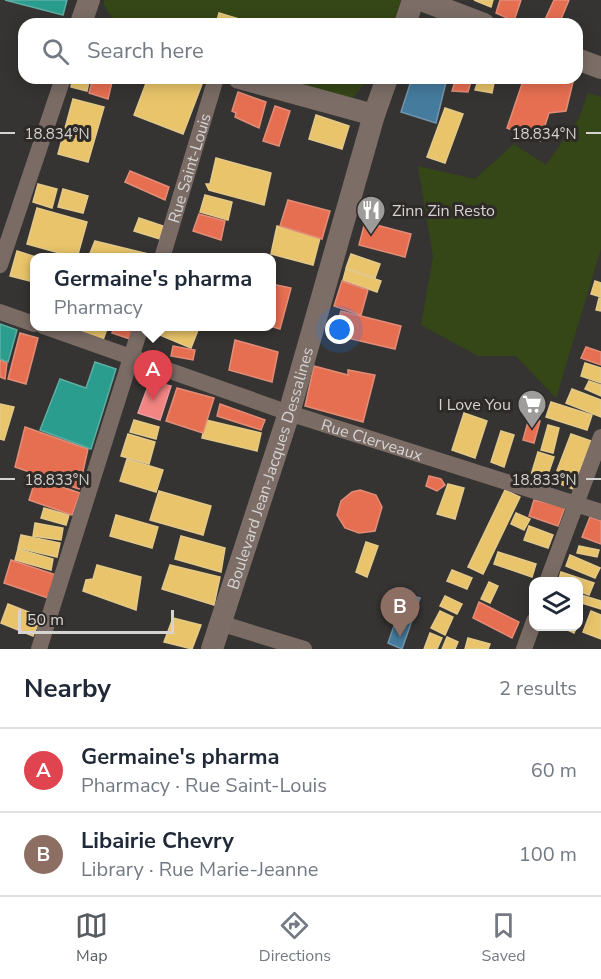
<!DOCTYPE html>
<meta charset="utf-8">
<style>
:root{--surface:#fff;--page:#f2f2f3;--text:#1f2937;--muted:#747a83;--line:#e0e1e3;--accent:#585d64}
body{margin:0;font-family:"Nunito Sans",sans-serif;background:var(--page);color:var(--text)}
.controls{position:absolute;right:18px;bottom:18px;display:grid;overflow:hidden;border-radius:12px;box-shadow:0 3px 15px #0003}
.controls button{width:54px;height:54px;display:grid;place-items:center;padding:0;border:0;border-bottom:2px solid var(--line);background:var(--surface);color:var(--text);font:30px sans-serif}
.scale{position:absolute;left:18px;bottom:15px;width:156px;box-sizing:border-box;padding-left:6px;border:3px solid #d6d4d3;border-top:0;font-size:16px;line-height:21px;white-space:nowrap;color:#d6d4d3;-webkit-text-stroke:4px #2d2a27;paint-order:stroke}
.you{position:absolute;left:340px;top:330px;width:21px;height:21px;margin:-15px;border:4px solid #fff;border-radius:50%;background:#1a73e8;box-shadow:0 0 0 9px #1a73e833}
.badge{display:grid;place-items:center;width:39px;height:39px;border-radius:50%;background:var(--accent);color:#fff;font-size:20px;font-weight:700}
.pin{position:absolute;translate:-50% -50px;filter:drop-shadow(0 2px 3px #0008)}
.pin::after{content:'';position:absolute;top:32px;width:21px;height:18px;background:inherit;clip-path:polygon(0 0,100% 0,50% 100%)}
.popup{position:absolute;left:30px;top:253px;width:246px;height:78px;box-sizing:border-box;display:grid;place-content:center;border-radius:12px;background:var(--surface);filter:drop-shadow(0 2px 4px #0005);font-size:20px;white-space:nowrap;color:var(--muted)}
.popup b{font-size:22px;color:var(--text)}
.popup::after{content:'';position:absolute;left:50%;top:100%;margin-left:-12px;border:12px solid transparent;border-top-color:var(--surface)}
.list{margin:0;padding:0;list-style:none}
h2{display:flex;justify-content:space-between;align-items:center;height:78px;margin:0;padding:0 24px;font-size:26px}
h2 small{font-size:20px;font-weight:400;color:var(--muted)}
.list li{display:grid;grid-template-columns:39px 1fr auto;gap:18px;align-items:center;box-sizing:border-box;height:84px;padding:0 24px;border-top:2px solid var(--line)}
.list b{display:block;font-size:22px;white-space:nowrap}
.list p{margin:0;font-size:20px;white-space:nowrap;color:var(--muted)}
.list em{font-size:20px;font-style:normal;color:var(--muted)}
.icon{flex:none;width:33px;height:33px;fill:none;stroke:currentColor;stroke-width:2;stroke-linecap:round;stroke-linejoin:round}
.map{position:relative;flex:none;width:601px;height:649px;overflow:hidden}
.search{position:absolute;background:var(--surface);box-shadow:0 3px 15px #0003;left:18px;right:18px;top:18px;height:66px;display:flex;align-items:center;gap:15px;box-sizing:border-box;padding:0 21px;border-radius:18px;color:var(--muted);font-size:22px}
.sheet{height:246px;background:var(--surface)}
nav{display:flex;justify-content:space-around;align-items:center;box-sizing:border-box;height:84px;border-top:2px solid var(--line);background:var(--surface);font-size:16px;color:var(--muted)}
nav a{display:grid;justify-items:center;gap:3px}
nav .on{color:var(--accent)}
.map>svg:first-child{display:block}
.green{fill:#354617}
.homes{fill:#e9c46a;stroke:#e3c98a;stroke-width:1.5}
.shops{fill:#e76f51;stroke:#e28d78;stroke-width:1.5}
.schools{fill:#2a9d8f;stroke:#5eaea3;stroke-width:1.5}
.health{fill:#f28482;stroke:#ea9c9a;stroke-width:1.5}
.public{fill:#457b9d;stroke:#7096ad;stroke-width:1.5}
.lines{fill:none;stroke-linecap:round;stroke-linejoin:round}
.minor{stroke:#7a6c65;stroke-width:16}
.secondary{stroke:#7c6e67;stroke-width:22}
.ticks{fill:none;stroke:#d6d4d3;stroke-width:2}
.labels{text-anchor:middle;stroke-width:6;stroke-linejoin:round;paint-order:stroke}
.street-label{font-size:16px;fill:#d6d4d3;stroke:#2d2a27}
.poi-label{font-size:16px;fill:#d6d4d3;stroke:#2d2a27;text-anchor:start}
.ticks-label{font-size:15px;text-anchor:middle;fill:#d6d4d3;stroke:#2d2a27;stroke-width:6;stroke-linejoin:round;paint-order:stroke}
</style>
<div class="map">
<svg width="601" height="649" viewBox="0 0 601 649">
<rect width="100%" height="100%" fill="#363432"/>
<g class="green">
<polygon points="104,0 401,0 394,24 116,24 104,5"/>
<polygon points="271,78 370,78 350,101"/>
<polygon points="588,93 601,97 601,249 556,398 516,356 478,356 421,325 433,257 418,166 475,179 514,144 546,165 579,118"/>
</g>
<g class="homes">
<polygon points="474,0 493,0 491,7"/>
<polygon points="219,13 256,24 216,24"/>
<polygon points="73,78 90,78 87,91 71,87"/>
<polygon points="148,78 204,79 183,134 134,115"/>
<polygon points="479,78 495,78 492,93 475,90"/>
<polygon points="73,99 104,107 88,162 58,154"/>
<polygon points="445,108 463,114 445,163 427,157"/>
<polygon points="316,115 349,126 342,149 309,139"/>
<polygon points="216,158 271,173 264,205 209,190 206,184 210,184"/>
<polygon points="38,184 57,189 52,208 33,202"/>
<polygon points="63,189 88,196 83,213 58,207"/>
<polygon points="205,195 232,202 228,220 200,212"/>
<polygon points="37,208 87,222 77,258 27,244"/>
<polygon points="139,218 163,226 160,239 134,231"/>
<polygon points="277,226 320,238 313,265 271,254"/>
<polygon points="95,241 153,255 153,258 88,258"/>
<polygon points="17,251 39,258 34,258 34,282 10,276"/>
<polygon points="351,254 380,264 375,278 346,268"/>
<polygon points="346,269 381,281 377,292 343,280"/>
<polygon points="595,281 601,283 601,297 591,294"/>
<polygon points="599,298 601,298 601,311 596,310"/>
<polygon points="73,326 108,326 103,340 73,328"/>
<polygon points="163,326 190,326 198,330 191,348 160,335"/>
<polygon points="585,363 601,368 601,383 581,376"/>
<polygon points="589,381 601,385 601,396 585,389"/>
<polygon points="572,389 601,400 601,417 566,403"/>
<polygon points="551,402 592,415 587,430 546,417"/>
<polygon points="0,404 14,407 4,440 0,439"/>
<polygon points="464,413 487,421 475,458 452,450"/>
<polygon points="134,420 159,427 156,439 130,432"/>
<polygon points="206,420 261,433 257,451 202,438"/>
<polygon points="548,425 559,428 553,453 541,450"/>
<polygon points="501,431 514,435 504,467 491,462"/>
<polygon points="128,434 155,442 149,464 121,456"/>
<polygon points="571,434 591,441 573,489 553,481"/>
<polygon points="538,452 554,457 546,480 531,475"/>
<polygon points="127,459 163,470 156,492 120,481"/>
<polygon points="448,484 464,488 455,519 437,514"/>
<polygon points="505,490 520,497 483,574 468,567"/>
<polygon points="159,491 211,506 203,535 150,520"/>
<polygon points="44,508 69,515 66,525 41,518"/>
<polygon points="516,513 530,519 524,530 511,524"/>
<polygon points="116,515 158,527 152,548 110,536"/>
<polygon points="35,523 63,528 61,540 33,536"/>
<polygon points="529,526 553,535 548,548 524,540"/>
<polygon points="21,535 60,543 57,557 18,548"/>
<polygon points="181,536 225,548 221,572 175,559"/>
<polygon points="366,542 378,546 367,577 356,572"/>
<polygon points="579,546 599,550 597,557 577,553"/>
<polygon points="18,549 53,559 51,570 15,560"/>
<polygon points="498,552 536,564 532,577 494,564"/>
<polygon points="570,555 600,568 595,578 566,566"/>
<polygon points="97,565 141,577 136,610 83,591 86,580 93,579"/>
<polygon points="170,565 220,577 214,605 162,589"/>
<polygon points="452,570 472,578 467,589 447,581"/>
<polygon points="561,572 594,583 589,595 578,591 578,582 558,582"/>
<polygon points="489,582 498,586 490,603 481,599"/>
<polygon points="578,594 601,601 601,609 578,602"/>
<polygon points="445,596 462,604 457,614 440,606"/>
<polygon points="8,604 41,617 33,636 1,623"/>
<polygon points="440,611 453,617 445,635 431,628"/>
<polygon points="591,611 601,615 601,639 583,632"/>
<polygon points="173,618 201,625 192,649 164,642"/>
<polygon points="559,626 577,626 574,633"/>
<polygon points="430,633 442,638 437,649 424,649"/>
<polygon points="447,637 458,642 455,649 442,649"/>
<polygon points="468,638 490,644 488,649 465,649"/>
</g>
<g class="shops">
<polygon points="500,0 521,0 514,21 496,13"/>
<polygon points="554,0 569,0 559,24 543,24"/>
<polygon points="93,78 113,78 108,99 89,93"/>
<polygon points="456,78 472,78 468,92 452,91"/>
<polygon points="524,78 574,78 566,111 549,113 540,141 507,128"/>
<polygon points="238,92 266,102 259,128 235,117 236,113 232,111"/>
<polygon points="275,106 290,111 279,146 263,141"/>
<polygon points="130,171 169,187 165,200 125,182"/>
<polygon points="288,200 330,211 322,239 280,226"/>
<polygon points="199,214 225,221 221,240 193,231"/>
<polygon points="365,222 411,234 405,257 359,245"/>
<polygon points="342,281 368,290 361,315 334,306"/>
<polygon points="272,284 291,288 280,329 270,326"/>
<polygon points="341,311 401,326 395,349 334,335 336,326 333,325 335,316 339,317"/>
<polygon points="114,326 134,326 130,339 112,333"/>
<polygon points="20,333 38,338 26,384 8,379"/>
<polygon points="235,340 278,352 272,382 229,370"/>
<polygon points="173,346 195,350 193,360 171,356"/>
<polygon points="586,347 601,352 601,365 581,358"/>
<polygon points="0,360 7,363 5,379 0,377"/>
<polygon points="314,366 348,375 348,370 375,375 363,422 305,406"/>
<polygon points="177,388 214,398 203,433 166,421"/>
<polygon points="220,404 265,420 261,430 217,416"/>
<polygon points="529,418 540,421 534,443 523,440"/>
<polygon points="25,427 88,449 79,489 15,467"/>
<polygon points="429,476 441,479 445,485 437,491 426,486"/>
<polygon points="36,478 80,493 72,515 29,500"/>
<polygon points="360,490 376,495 382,507 375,531 359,533 345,528 337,515 341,501 352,492"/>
<polygon points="534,500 565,507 558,526 529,516"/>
<polygon points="590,517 601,521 601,544 582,537"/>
<polygon points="11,560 56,575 48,598 4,583"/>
<polygon points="479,602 519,622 512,638 473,618"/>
</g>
<g class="schools">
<polygon points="5,0 67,0 63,15"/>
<polygon points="0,324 17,330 8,362 0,359"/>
<polygon points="95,362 116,369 91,449 40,430 60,379 86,388"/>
</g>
<polygon class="health" points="150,381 171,386 160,420 138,413"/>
<g class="public">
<polygon points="412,78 447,78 436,123 401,112"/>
<polygon points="405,594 420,598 402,649 388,643"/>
</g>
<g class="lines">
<g class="minor">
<path id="s1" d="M162,258l54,-180"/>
<polyline points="0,265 63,78"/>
<polyline points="0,312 34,324"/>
<path id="s2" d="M43,326l246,87 312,99"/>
<polyline points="547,582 601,437"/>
<polyline points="220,623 304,649"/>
<polyline points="39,649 141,326"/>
<polyline points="524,649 534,621"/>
</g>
<g class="secondary">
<polyline points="421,0 484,24"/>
<polyline points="85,24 81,23 89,0"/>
<polyline points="405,24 413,0"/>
<polyline points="577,59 601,68"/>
<polyline points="239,78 374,115"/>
<path id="s3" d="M212,649l77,-236 85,-298 13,-37"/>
</g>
</g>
<path class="ticks" d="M0,133h15M586,133h15M0,479h15M586,479h15"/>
<defs>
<g id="restaurant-pin" transform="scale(1.5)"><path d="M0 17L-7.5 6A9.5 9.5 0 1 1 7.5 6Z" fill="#9e9c9b" stroke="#2d2a27"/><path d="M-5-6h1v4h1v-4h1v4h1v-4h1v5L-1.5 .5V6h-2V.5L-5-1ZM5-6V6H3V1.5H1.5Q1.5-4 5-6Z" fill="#fff"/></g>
<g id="supermarket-pin" transform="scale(1.5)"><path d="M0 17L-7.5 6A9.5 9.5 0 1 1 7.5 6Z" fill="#9e9c9b" stroke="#2d2a27"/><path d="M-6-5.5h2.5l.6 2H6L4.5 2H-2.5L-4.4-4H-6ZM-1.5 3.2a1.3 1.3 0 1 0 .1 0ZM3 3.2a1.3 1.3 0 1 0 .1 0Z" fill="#fff"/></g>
</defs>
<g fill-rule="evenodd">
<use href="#restaurant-pin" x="371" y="210"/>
<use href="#supermarket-pin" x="532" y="404"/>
</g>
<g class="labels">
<g class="street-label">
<text dy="6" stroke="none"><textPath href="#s1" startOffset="94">Rue Saint-Louis</textPath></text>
<text dy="6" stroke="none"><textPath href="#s2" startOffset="348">Rue Clerveaux</textPath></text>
<text dy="6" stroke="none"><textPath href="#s3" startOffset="190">Boulevard Jean-Jacques Dessalines</textPath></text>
</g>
<g class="poi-label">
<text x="392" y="216">Zinn Zin Resto</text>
<text x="511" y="410" text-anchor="end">I Love You</text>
</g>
</g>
<g class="ticks-label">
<text x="57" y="139">18.834°N</text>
<text x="544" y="139">18.834°N</text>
<text x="57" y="485">18.833°N</text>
<text x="544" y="485">18.833°N</text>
</g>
</svg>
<div class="controls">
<button><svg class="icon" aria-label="layers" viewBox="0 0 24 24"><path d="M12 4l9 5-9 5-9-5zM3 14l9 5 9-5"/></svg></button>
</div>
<div class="scale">50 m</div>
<div class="you"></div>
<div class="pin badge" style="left:153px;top:400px;background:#e0444e">A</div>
<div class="popup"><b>Germaine's pharma</b>Pharmacy</div>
<div class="pin badge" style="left:400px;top:637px;background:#8d6e63">B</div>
<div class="search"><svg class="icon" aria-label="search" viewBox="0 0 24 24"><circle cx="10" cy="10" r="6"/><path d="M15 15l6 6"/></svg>Search here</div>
</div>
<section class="sheet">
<h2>Nearby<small>2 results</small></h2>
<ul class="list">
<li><span class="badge" style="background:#e0444e">A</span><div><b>Germaine's pharma</b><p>Pharmacy · Rue Saint-Louis</p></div><em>60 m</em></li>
<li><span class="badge" style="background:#8d6e63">B</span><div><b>Libairie Chevry</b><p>Library · Rue Marie-Jeanne</p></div><em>100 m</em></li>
</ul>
</section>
<nav>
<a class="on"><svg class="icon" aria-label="map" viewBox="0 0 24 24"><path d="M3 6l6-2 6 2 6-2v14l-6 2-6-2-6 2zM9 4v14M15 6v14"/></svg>Map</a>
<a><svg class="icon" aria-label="directions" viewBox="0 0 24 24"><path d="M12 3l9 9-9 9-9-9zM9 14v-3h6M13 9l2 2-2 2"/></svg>Directions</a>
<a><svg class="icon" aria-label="saved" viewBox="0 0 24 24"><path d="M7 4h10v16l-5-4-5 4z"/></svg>Saved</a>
</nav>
